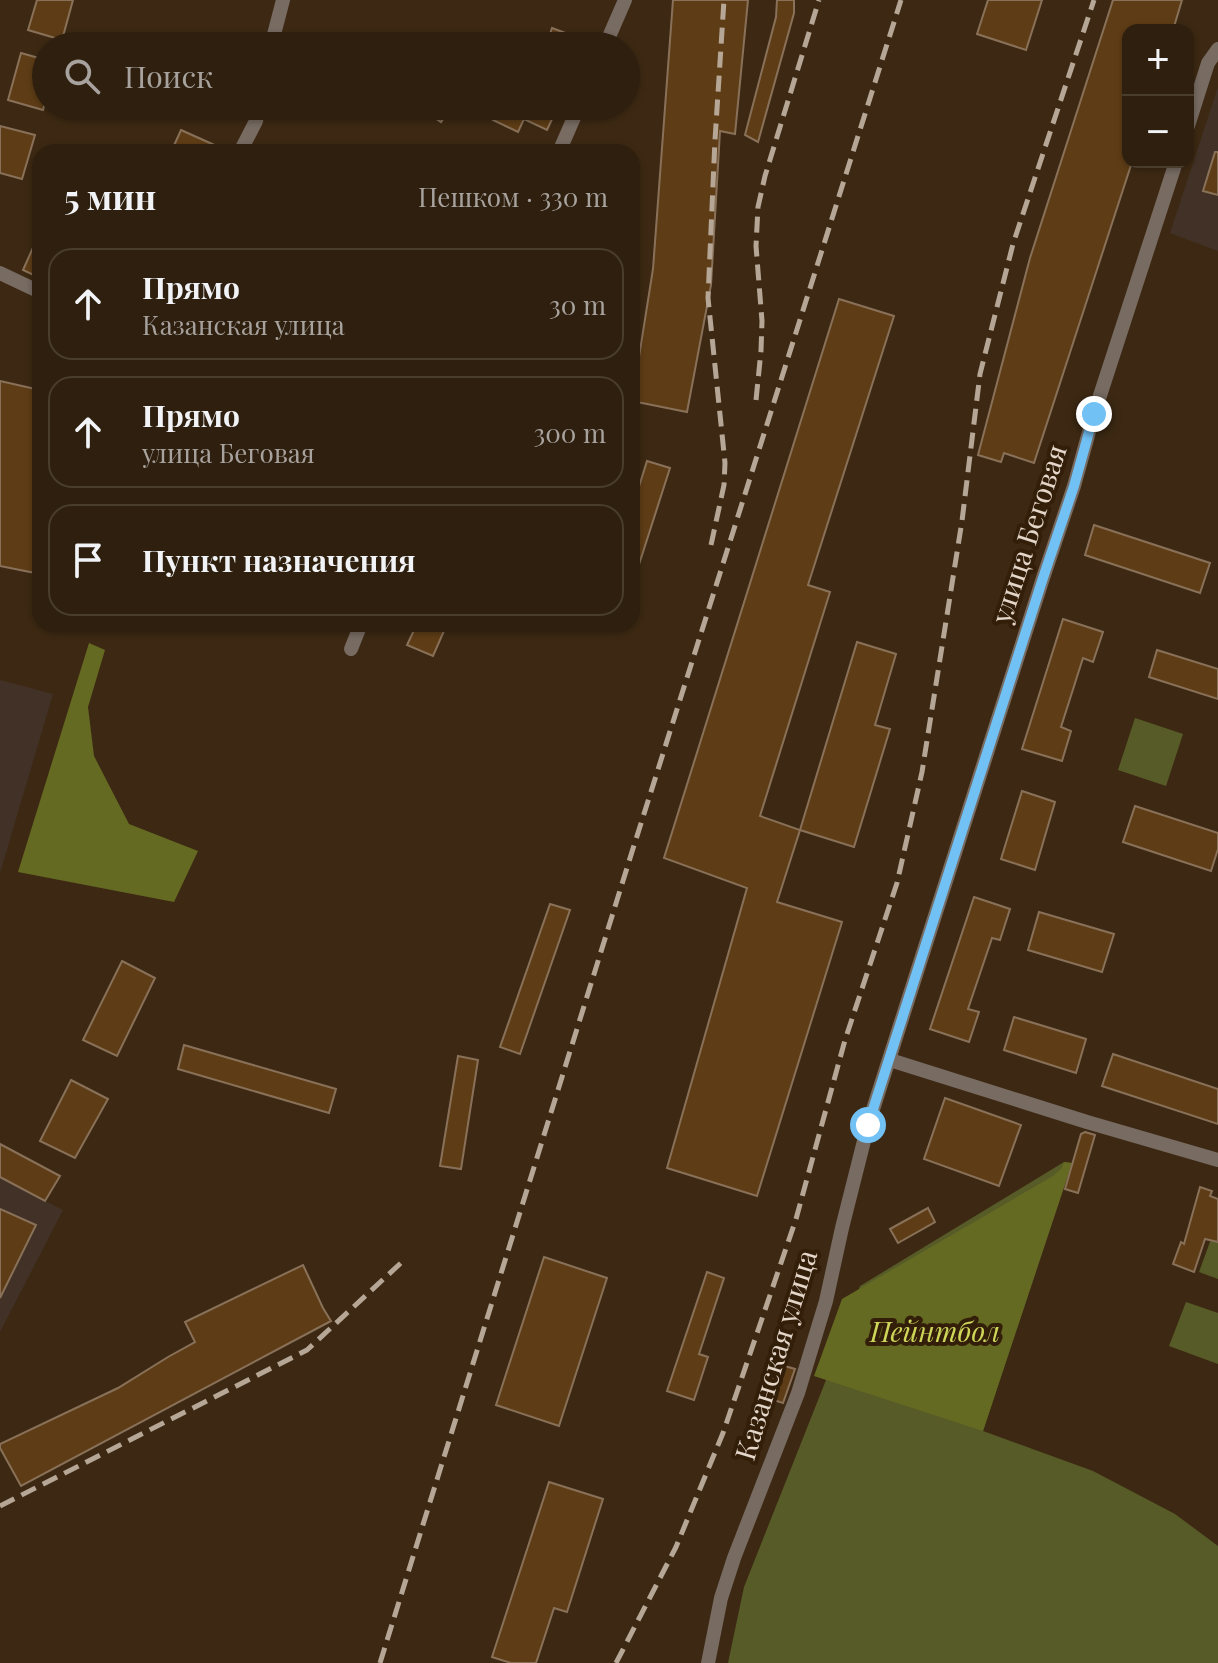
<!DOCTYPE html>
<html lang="ru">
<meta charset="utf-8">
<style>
:root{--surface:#2e1f0e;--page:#3a2c1c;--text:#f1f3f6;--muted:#a7a29e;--line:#493d2e}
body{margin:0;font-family:"Playfair Display",serif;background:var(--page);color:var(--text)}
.controls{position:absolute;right:24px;top:24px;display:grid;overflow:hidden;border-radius:16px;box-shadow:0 2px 6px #0004}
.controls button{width:72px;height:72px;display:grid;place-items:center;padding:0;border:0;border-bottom:2px solid var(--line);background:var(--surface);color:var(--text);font:40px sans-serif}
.stop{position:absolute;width:24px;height:24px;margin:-18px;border:6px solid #71c1f5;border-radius:50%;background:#fff}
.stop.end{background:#71c1f5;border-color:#fff;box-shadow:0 2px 8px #0008}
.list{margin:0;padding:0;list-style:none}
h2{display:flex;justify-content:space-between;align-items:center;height:104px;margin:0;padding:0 32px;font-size:34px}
h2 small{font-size:26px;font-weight:400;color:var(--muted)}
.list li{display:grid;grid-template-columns:52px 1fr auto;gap:24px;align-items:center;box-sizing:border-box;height:112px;margin:0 16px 16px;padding:0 16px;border:2px solid var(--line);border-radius:24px}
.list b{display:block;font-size:30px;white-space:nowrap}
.list p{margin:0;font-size:26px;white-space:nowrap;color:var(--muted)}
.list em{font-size:26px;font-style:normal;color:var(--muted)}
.icon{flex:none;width:44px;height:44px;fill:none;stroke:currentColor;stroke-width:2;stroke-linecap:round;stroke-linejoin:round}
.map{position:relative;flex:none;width:1218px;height:1663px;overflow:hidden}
.search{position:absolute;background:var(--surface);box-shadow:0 2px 6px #0004;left:32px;top:32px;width:608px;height:88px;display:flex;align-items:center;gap:20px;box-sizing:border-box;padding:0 28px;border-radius:44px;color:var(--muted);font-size:30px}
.panel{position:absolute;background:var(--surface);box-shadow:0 2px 6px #0004;left:32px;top:144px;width:608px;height:488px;border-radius:24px}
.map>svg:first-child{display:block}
.commercial{fill:#413126}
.green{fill:#575b27}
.forest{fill:#656a22}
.building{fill:#5e3d16;stroke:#897159;stroke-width:2}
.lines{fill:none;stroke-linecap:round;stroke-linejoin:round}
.street{stroke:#776b62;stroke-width:14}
.rail{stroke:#b5a696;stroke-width:5;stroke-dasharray:16 8;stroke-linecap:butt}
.route{stroke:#71c1f5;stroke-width:10}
.labels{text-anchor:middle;stroke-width:8;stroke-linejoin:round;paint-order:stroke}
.street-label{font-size:28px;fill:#e4d6c9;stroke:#331f09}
.park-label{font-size:28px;font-style:italic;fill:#ced75a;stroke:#331f09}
</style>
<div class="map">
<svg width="1218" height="1663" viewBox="0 0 1218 1663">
<rect width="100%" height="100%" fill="#3d2913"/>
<g class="commercial">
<polygon points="1218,87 1218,251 1170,233"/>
<polygon points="0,680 53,694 0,873"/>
<polygon points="0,1178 63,1210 0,1332"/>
</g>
<g class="green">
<polygon points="1135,718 1183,734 1166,786 1118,770"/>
<polygon points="1064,1162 1072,1163 983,1431 1093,1471 1175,1514 1218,1546 1218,1663 728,1663 744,1587 826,1380 860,1286"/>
<polygon points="1211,1239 1218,1242 1218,1279 1199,1272"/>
<polygon points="1186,1302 1218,1313 1218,1364 1169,1346"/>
</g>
<g class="forest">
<polygon points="89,643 105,650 88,707 94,756 129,824 198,851 174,902 18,872"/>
<polygon points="1064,1162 1072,1163 983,1431 814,1376 842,1299 1053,1176 1061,1169"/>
</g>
<g class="building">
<polygon points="37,0 73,0 62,40 28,30"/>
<polygon points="673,0 748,0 735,134 720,131 711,285 687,412 632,401 653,269"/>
<polygon points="777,0 794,0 794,13 758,142 745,135 776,17"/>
<polygon points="988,0 1042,0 1026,50 977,34"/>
<polygon points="1113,0 1182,0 1173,30 1128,30 1128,162 1132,162 1034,463 1004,453 1001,462 978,455 1030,258"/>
<polygon points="552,28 595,44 595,46 556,46 547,43"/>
<polygon points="21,53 46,60 46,99 43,110 8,100"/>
<polygon points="418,106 452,106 441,122"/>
<polygon points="500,106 528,106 553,117 547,130 524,119 518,132 493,120"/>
<polygon points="0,126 35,135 22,179 0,173"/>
<polygon points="181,130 230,152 171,152"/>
<polygon points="1215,152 1218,152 1218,195 1203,191"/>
<polygon points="40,232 40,278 23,270"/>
<polygon points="839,299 894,316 808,585 830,592 760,816 800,830 777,902 842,922 757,1196 667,1168 747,888 664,858"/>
<polygon points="0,381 40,390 40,574 0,566"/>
<polygon points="647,461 670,468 635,577 632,577 632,509"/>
<polygon points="1094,525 1210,563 1200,593 1085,555"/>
<polygon points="1063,619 1103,632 1093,662 1083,658 1061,727 1071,731 1062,761 1022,749"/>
<polygon points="417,624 447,624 433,656 407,645"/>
<polygon points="857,642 896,654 875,725 890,729 854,847 800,830"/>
<polygon points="1157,650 1218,669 1218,699 1149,677"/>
<polygon points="1022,791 1055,802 1035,870 1001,859"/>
<polygon points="1135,806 1218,833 1218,849 1211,871 1123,842"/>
<polygon points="974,897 1010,909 1000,940 992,938 968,1009 979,1012 969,1042 930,1029"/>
<polygon points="550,904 570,910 520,1054 500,1047"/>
<polygon points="1039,912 1114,934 1102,972 1028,950"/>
<polygon points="122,961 155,978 117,1056 83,1040"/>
<polygon points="1014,1017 1086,1039 1076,1073 1004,1050"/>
<polygon points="184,1045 336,1089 329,1113 178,1069"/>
<polygon points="1113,1054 1218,1089 1218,1124 1102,1086"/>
<polygon points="458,1056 478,1060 461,1169 440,1166"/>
<polygon points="71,1080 108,1099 75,1158 40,1141"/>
<polygon points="945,1098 1021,1125 999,1186 924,1159"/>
<polygon points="1085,1132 1095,1135 1078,1193 1065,1189 1081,1134"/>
<polygon points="0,1144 60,1176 45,1201 0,1177"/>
<polygon points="1200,1187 1212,1191 1210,1196 1218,1199 1218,1242 1205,1239 1194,1272 1173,1264 1181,1242 1184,1244"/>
<polygon points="928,1208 935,1222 898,1243 890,1229"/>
<polygon points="0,1209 36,1225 0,1298"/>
<polygon points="544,1257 607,1278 559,1426 496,1405"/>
<polygon points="303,1265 323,1308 331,1321 21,1486 0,1448 0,1444 118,1388 168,1357 195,1342 185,1322"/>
<polygon points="707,1272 724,1278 699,1354 708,1357 694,1400 667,1391"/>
<polygon points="778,1364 795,1369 783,1403 761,1396 766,1383 772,1384"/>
<polygon points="549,1482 603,1499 567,1612 554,1608 536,1663 511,1663 492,1657"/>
</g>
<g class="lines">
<g class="street">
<polyline points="271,46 283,0"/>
<polyline points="605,46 625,0"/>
<polyline points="1188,126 1208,63 1218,49"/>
<polyline points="240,152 256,121 259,106"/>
<polyline points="559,152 579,106"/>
<polyline points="0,273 40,292"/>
<polyline points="351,649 361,624"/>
<polyline points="890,1060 1087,1122 1218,1160"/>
<polyline points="708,1663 721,1598 734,1558 798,1393 826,1301 842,1228 868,1125 1043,578 1074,486 1094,414 1176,162"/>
</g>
<g class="rail">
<polyline points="756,400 761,351 762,321 756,246 758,207 765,176 819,0"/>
<polyline points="711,545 724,485 725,463 708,298 715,140 724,0"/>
<polyline points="0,1506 307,1350 403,1261"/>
<polyline points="380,1663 631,855 901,0"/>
<polyline points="616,1663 676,1547 723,1433 796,1219 845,1040 897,883 922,772 962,521 980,374 1013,244 1094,0"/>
</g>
</g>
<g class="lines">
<polyline class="route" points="868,1125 1043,578 1074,486 1094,414"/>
</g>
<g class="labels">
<g class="street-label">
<text transform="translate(1029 534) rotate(-72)" y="10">улица Беговая</text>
<text transform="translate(776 1355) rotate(-73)" y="10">Казанская улица</text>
</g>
<g class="park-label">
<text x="935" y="1342">Пейнтбол</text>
</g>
</g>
</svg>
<div class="controls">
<button>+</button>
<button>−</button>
</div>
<div class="stop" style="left:868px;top:1125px"></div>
<div class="stop end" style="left:1094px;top:414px"></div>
<div class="search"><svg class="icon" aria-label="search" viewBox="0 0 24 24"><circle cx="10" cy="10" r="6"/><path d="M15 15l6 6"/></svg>Поиск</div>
<section class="panel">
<h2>5 мин<small>Пешком · 330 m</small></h2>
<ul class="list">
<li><svg class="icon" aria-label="ahead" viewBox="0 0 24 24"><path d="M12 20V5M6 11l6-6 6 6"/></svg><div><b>Прямо</b><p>Казанская улица</p></div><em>30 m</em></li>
<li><svg class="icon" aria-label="ahead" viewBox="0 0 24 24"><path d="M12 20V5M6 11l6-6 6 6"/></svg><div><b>Прямо</b><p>улица Беговая</p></div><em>300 m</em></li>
<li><svg class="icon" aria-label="arrive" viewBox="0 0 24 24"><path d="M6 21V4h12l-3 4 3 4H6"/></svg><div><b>Пункт назначения</b></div></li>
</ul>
</section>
</div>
